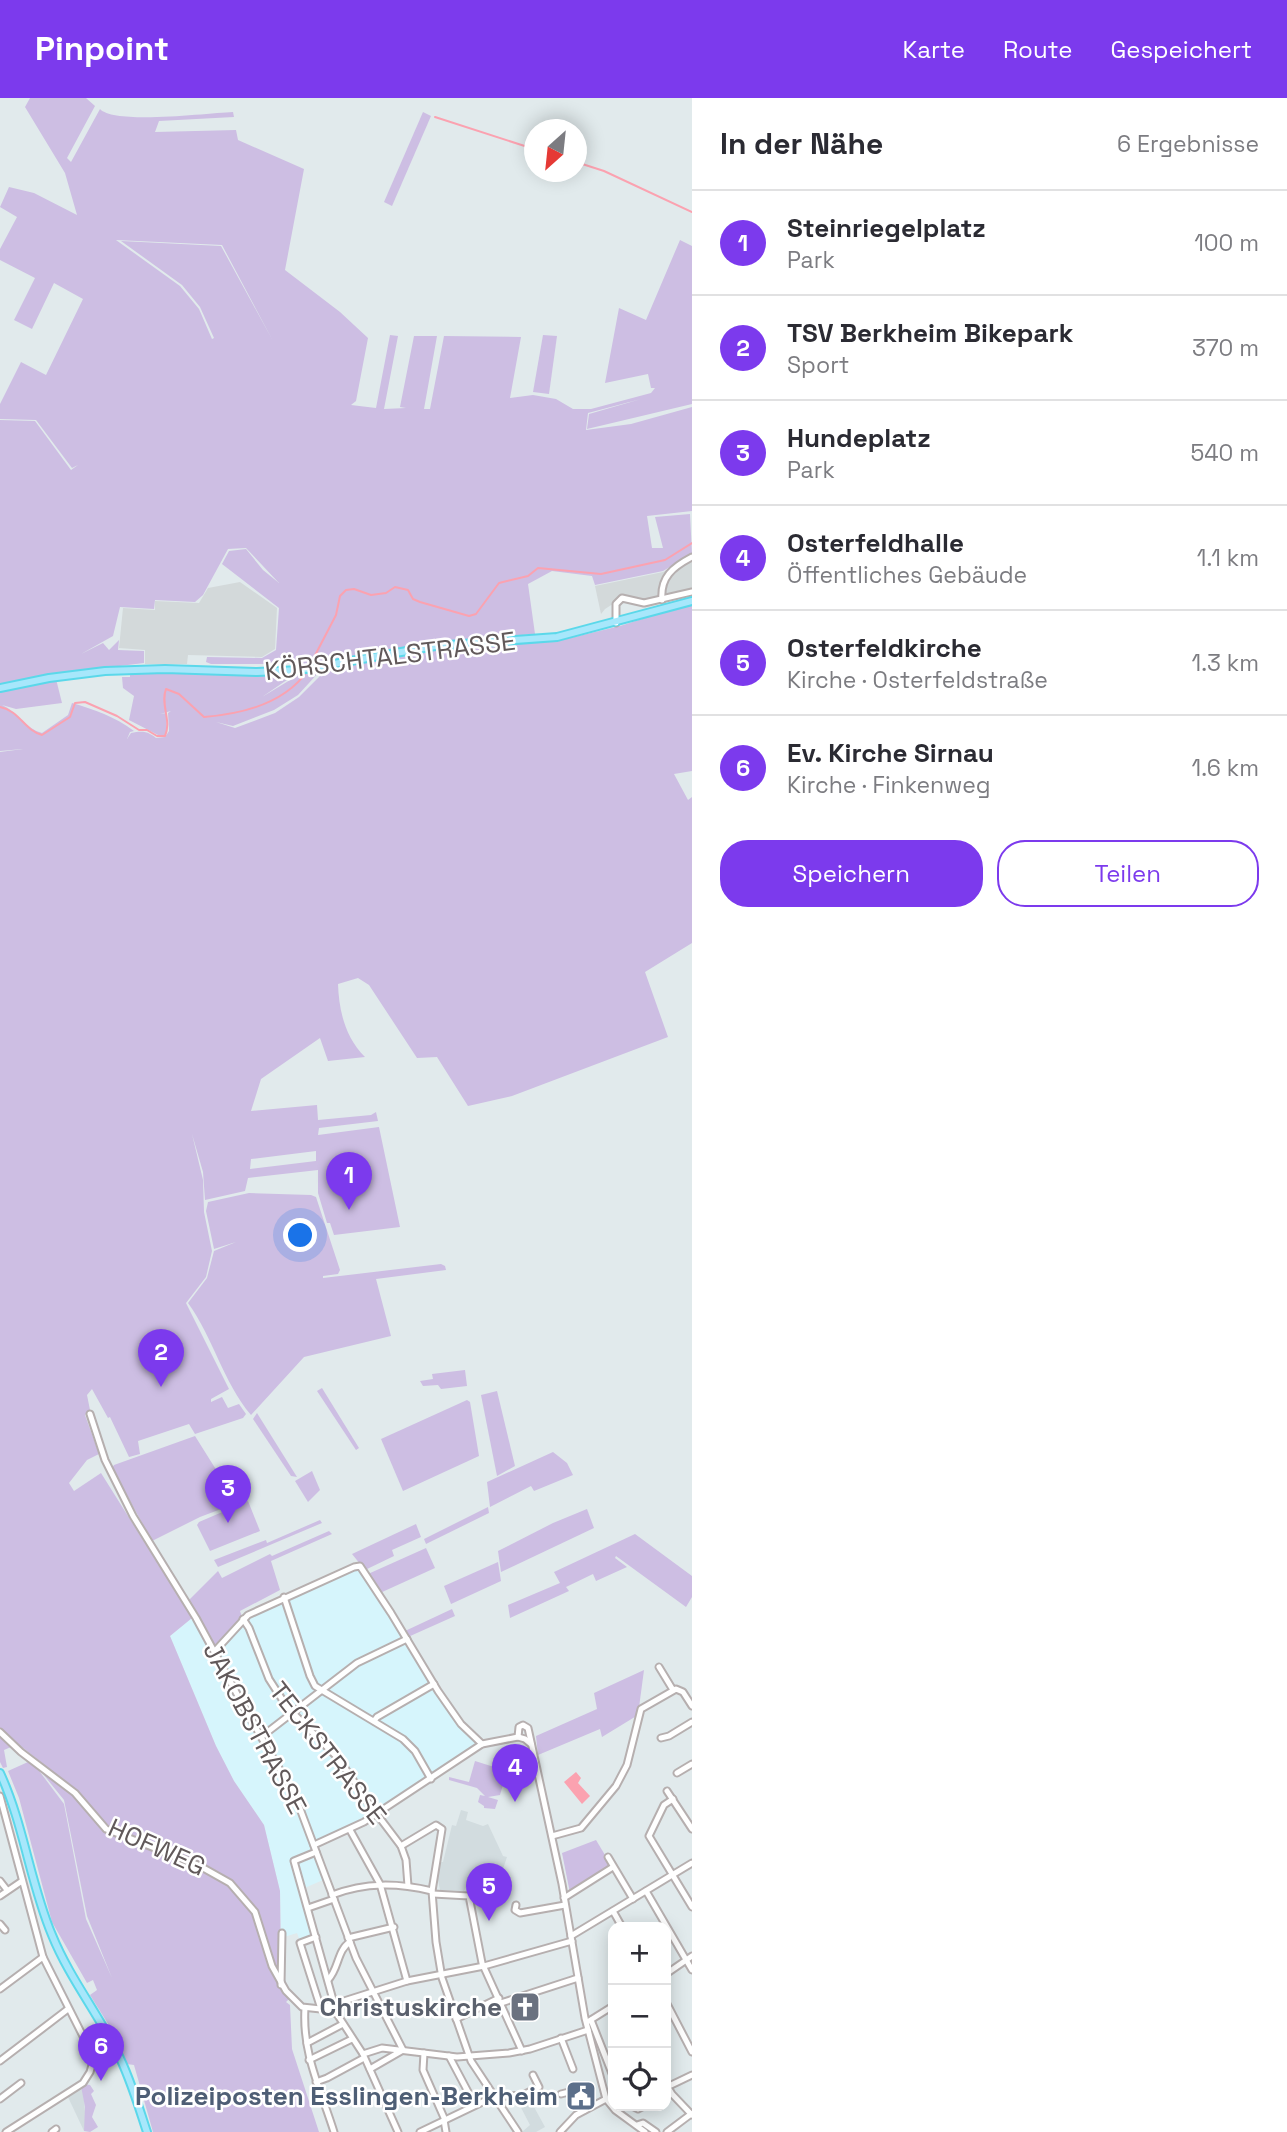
<!DOCTYPE html>
<html lang="de">
<meta charset="utf-8">
<style>
:root{--surface:#fff;--page:#f2f2f3;--text:#2b2b33;--muted:#7c7c81;--line:#e1e1e2;--accent:#7c3aed}
body{margin:0;font-family:"Space Grotesk",sans-serif;background:var(--page);color:var(--text)}
.controls{position:absolute;right:21px;bottom:21px;display:grid;overflow:hidden;border-radius:14px;box-shadow:0 4px 18px #0003}
.controls button{width:63px;height:63px;display:grid;place-items:center;padding:0;border:0;border-bottom:2px solid var(--line);background:var(--surface);color:var(--text);font:35px sans-serif}
.compass{position:absolute;left:524px;top:21px;width:63px;height:63px;border-radius:50%;background:var(--surface);box-shadow:0 4px 18px #0003;rotate:207deg}
.you{position:absolute;left:301px;top:1138px;width:24px;height:24px;margin:-18px;border:5px solid #fff;border-radius:50%;background:#1a73e8;box-shadow:0 0 0 10px #1a73e833}
.badge{display:grid;place-items:center;width:46px;height:46px;border-radius:50%;background:var(--accent);color:#fff;font-size:23px;font-weight:700}
.pin{position:absolute;translate:-50% -58px;filter:drop-shadow(0 2px 4px #0008)}
.pin::after{content:'';position:absolute;top:37px;width:24px;height:21px;background:inherit;clip-path:polygon(0 0,100% 0,50% 100%)}
.list{margin:0;padding:0;list-style:none}
h2{display:flex;justify-content:space-between;align-items:center;height:91px;margin:0;padding:0 28px;font-size:30px}
h2 small{font-size:23px;font-weight:400;color:var(--muted)}
.list li{display:grid;grid-template-columns:46px 1fr auto;gap:21px;align-items:center;box-sizing:border-box;height:105px;padding:0 28px;border-top:2px solid var(--line)}
.list b{display:block;font-size:26px;white-space:nowrap}
.list p{margin:0;font-size:23px;white-space:nowrap;color:var(--muted)}
.list em{font-size:23px;font-style:normal;color:var(--muted)}
.actions{display:flex;gap:14px;padding:21px 28px}
.actions a{flex:1;padding:16px 0;border:2px solid var(--accent);border-radius:28px;text-align:center;font-size:24px;color:var(--accent)}
.actions .main{background:var(--accent);color:#fff}
.icon{flex:none;width:38px;height:38px;fill:none;stroke:currentColor;stroke-width:2;stroke-linecap:round;stroke-linejoin:round}
.map{position:relative;flex:none;width:692px;height:2034px;overflow:hidden}
header{display:flex;align-items:center;gap:42px;box-sizing:border-box;height:98px;padding:0 35px;background:var(--accent);color:#fff}
header strong{font-size:33px}
nav{display:flex;gap:38px;margin-inline-start:auto;font-size:24px}
main{display:flex}
aside{flex:1;background:var(--surface)}
.map>svg:first-child{display:block}
.commercial{fill:#d6f5fc}
.industrial{fill:#d3d9da}
.education{fill:#d2dcdf}
.green{fill:#cdbee3;fill-rule:evenodd}
.water{fill:#fba2b0}
.lines{fill:none;stroke-linecap:round;stroke-linejoin:round}
.stream{stroke:#fba2b0;stroke-width:2}
.minor-casing{stroke:#b6afaf;stroke-width:9}
.major-casing{stroke:#5bd8ea;stroke-width:10}
.minor{stroke:#fff;stroke-width:5}
.major{stroke:#a7e7fb;stroke-width:6}
.labels{text-anchor:middle;stroke-width:5;stroke-linejoin:round;paint-order:stroke}
.street-label{font-size:26px;fill:#61595a;stroke:#fff}
.worship-label{font-size:26px;font-weight:bold;fill:#5b616d;stroke:#fff;text-anchor:end}
.service-label{font-size:26px;font-weight:bold;fill:#4e5e75;stroke:#fff;text-anchor:end}
</style>
<header>
<strong>Pinpoint</strong>
<nav><a>Karte</a><a>Route</a><a>Gespeichert</a></nav>
</header>
<main>
<div class="map">
<svg width="692" height="2034" viewBox="0 0 692 2034">
<rect width="100%" height="100%" fill="#e1eaec"/>
<polygon class="commercial" points="354,1470 359,1470 390,1516 434,1590 478,1645 358,1725 310,1745 323,1782 300,1792 314,1839 300,1843 297,1835 281,1840 280,1793 264,1727 234,1683 216,1648 170,1538 192,1520 213,1556 252,1517"/>
<g class="industrial">
<polygon points="692,459 692,494 644,505 622,500 605,511 601,516 595,488 663,474"/>
<polygon points="240,484 277,510 275,551 262,559 188,557 187,566 145,566 145,552 119,550 123,510 155,512 155,503 199,505 208,490"/>
</g>
<g class="education">
<polygon points="461,1712 468,1714 466,1722 483,1728 488,1726 503,1758 507,1759 495,1795 471,1787 473,1776 464,1793 440,1792 438,1782 440,1764 443,1764 452,1727 456,1728"/>
<polygon points="81,1988 83,1992 86,2024 84,2033 67,1997"/>
<polygon points="528,1998 545,2029 536,2034 522,2034 530,2027 516,2000"/>
</g>
<g class="green">
<path d="M30,0h56l9,8 -28,52 4,4 29,-53c15,16 107,4 133,3l1,5 -75,4 -4,11 81,-2 2,10 66,29 -19,101 55,42 28,26 -12,63 -5,4 25,3 14,-73 8,1 -14,73 22,-1 -6,-1 14,-71h23l-13,73h6l14,-73 77,1 -11,61 23,-3 23,4 17,10h18l60,-16 4,-5h-4l-3,-14 -43,9 14,-75 27,12 34,-80 12,6v158l-105,25 2,-15 52,-15 -53,14 -2,17 45,-6 61,-17v104l-45,5 5,32h11l-8,-31 35,-3 2,40 -29,17 -68,14 -3,-9 -40,-5 -24,13 7,50 -109,9 -118,21h-97l-5,-2 1,-5 55,1 14,-8 3,-42 -57,-44 7,-13 17,-2 17,21 16,13 -33,-35 -18,1 -25,46 -8,7 -40,-2 -1,9 -34,-2 -7,29 -32,18 22,-11 6,7 10,-10 -1,10 26,1v12l-97,12 -47,10v-265l35,1 36,49 7,-5 -6,3 -36,-48 -36,-1v-15l21,-42 25,13 37,-76 -29,-16 -22,46 -18,-9 21,-42 -35,-18v-11l17,-32 -17,-10 9,-20 25,6 43,22 -12,-42 -40,-66zM116,142l106,5 51,96 -52,-95 -100,-5 61,44 18,22 14,31 -2,1 -13,-30 -19,-23z"/>
<polygon points="423,14 431,18 392,108 384,104"/>
<polygon points="543,237 557,238 549,296 533,294"/>
<path d="M692,505v168l-18,3 14,26 4,-3v146l-47,29 23,65 -156,59 -44,10 -31,-49 -20,1 -48,-73 -11,-7 -20,6c1,27 7,53 27,73l-37,4 -8,-23 -59,41 -10,32 66,-6 1,15 53,-5 5,-3 2,9 -59,7 -1,7 61,-8 21,100 -66,8 -4,-12h-3l-9,-30v-23l-70,8 -3,13 -40,9 -2,-28 -11,-38 11,46 1,32 8,39 -6,26 -20,26 43,86 -18,10v3l11,-5 6,11 11,-4 7,10 -3,4 -48,16 -6,-10 -51,17 2,13 -11,3 -19,-40 -2,1 -16,-29 -5,6 3,15 -5,5 14,39 -12,6 -18,23 5,8 27,-18 91,145 -22,18 46,110 18,35 30,44 16,66 1,81 -7,5 15,22 -3,3 4,3 2,44 27,83h-166l-19,-67 -7,-1 -12,-29 -25,-40 7,-5 -4,-10 -6,3 -35,-61 -33,-124 -11,-27 20,-9 9,6 27,36 22,115 26,59 -25,-62 -23,-116 -21,-26 3,-8 -28,-22 -14,6 3,17 -4,1 -3,-6v-1010l23,-3 -23,2v-60l56,-12 6,24 -46,6 -14,-4c16,7 24,24 40,28l26,-18 4,-12c23,7 42,13 62,28l-4,1 -3,7 4,-6c11,-2 16,-2 25,5l9,-1 4,-6 -1,-18 3,-2 -11,3 6,-1 1,17 -2,5h-7l-29,-15 5,-24 -11,-8 -1,-11h8v-5l127,4 40,-3 -35,24 38,-23 20,-3 -22,24 -24,15 -41,16 -17,-4 19,6 40,-15 24,-16 27,-27 7,-3 69,-13 -5,3 22,-2 -10,-2 54,-7 99,-6 58,-14zM316,1053v10l-66,8 1,-10z"/>
<path d="M249,1095l62,2 5,2 24,73 -2,4 -15,2v2l118,-14 4,2 1,4 -70,9 15,57 -87,21 -53,58c-28,-33 -38,-78 -63,-112l19,-25 7,-27 22,-9 -22,7 -8,-38 2,-9z"/>
<polygon points="465,1272 467,1288 441,1291 438,1287 423,1288 420,1283 433,1281 432,1276"/>
<polygon points="322,1290 359,1350 356,1352 317,1293"/>
<polygon points="497,1293 515,1368 497,1378 481,1297"/>
<polygon points="467,1302 470,1304 479,1358 403,1393 381,1341"/>
<polygon points="257,1315 297,1379 291,1378 253,1321"/>
<polygon points="195,1338 237,1405 200,1419 152,1443 112,1370 114,1367"/>
<polygon points="553,1354 567,1365 573,1377 534,1393 531,1388 490,1409 487,1384"/>
<polygon points="312,1373 320,1392 308,1404 295,1383"/>
<polygon points="248,1403 260,1433 210,1453 197,1427 199,1424"/>
<polygon points="488,1409 489,1415 426,1446 424,1441"/>
<polygon points="587,1411 594,1430 501,1474 498,1453 553,1425"/>
<polygon points="320,1422 322,1425 218,1469 214,1462 266,1442 267,1445"/>
<polygon points="416,1426 421,1439 392,1452 394,1458 365,1472 352,1456"/>
<polygon points="329,1433 332,1436 271,1463 280,1492 240,1513 242,1519 217,1549 214,1548 188,1503 218,1473 222,1480 270,1456 272,1458"/>
<polygon points="635,1436 692,1478 692,1499 686,1509 616,1458 615,1460 627,1469 596,1483 593,1476 566,1489 569,1493 510,1520 508,1507 560,1485 554,1474"/>
<polygon points="426,1450 435,1470 380,1495 368,1476"/>
<polygon points="498,1464 501,1483 451,1506 444,1488"/>
<polygon points="452,1511 455,1518 408,1539 405,1533"/>
<polygon points="644,1572 638,1617 602,1639 600,1631 538,1657 536,1638 597,1611 594,1595"/>
<polygon points="475,1663 507,1673 500,1697 488,1699 498,1702 495,1711 484,1710 484,1708 478,1704 480,1697 485,1698 477,1690 449,1682 449,1679 469,1684"/>
<polygon points="596,1742 611,1767 570,1795 562,1755"/>
<polygon points="83,1986 90,1987 94,1993 91,1996 96,2007 92,2019 98,2029 90,2034 84,2033 85,2009 81,1988"/>
</g>
<polygon class="water" points="576,1674 581,1680 578,1685 590,1698 582,1706 564,1684"/>
<g class="lines">
<g class="stream">
<polyline points="435,19 534,51"/>
<polyline points="576,64 604,73 692,114"/>
<polyline points="310,567 336,517 340,498 346,492 354,491 371,497 386,495 395,489 408,492 413,501 420,504 469,518 476,516 499,485 528,478 538,470 601,476 665,462 692,445"/>
<path d="M0,609c20,4 24,23 42,28l28,-18 5,-14 10,-1 32,14 22,14h8l10,6h8c7,-15 -5,-32 1,-47l13,5 25,23c38,-3 81,-13 104,-47"/>
</g>
<g class="minor-casing">
<g id="minor">
<path d="M662,502c-2,-23 11,-33 30,-43"/>
<polyline points="616,525 616,506 622,500 644,505 692,494"/>
<polyline points="90,1316 105,1362 133,1418 196,1520 244,1609 296,1700 356,1860 403,1952"/>
<polyline points="284,1499 310,1578 315,1588 403,1641 415,1653 431,1681"/>
<polyline points="243,1521 249,1530 269,1581 287,1609 339,1661 367,1703 401,1748 406,1762 408,1788"/>
<polyline points="215,1553 248,1517 354,1469 360,1468 391,1515 438,1593 461,1626 482,1646"/>
<polyline points="659,1569 673,1592"/>
<polyline points="374,1623 377,1619 434,1586"/>
<polyline points="0,1634 21,1654 75,1695 106,1731 198,1767 230,1785 255,1814 272,1868 286,1893 302,1909 330,1912 337,1916"/>
<polyline points="261,1639 357,1565 407,1541"/>
<polyline points="518,1639 519,1629 523,1627 528,1630 562,1786 585,1920 606,2001 615,2012 645,2034"/>
<polyline points="661,1640 669,1638 692,1624"/>
<polyline points="677,1675 692,1666"/>
<polyline points="667,1693 692,1731"/>
<polyline points="0,1698 43,1859 94,1960 90,1974 83,1985 6,2034"/>
<polyline points="673,1701 664,1707 649,1738 692,1809"/>
<polyline points="350,1732 380,1786 407,1883"/>
<polyline points="552,1738 581,1730 616,1688 627,1667 641,1611 676,1591 683,1594 692,1608"/>
<polyline points="314,1747 364,1724 482,1646 518,1639 525,1641 531,1646"/>
<polyline points="401,1748 436,1727 442,1731 432,1793 436,1844 442,1880 471,1963 518,2034"/>
<polyline points="316,1754 294,1763 337,1916 363,1956 398,2034"/>
<polyline points="608,1759 633,1801"/>
<polyline points="0,1783 7,1792"/>
<polyline points="646,1793 692,1872"/>
<polyline points="433,1796 469,1798 482,1865 522,1953"/>
<path d="M332,1797c34,-13 66,-12 100,-4"/>
<polyline points="0,1798 22,1783"/>
<polyline points="564,1800 613,1769"/>
<polyline points="516,1807 515,1812 520,1815 565,1807"/>
<polyline points="308,1810 334,1801"/>
<polyline points="613,1813 622,1829"/>
<polyline points="0,1826 5,1832"/>
<polyline points="571,1838 692,1765"/>
<polyline points="316,1839 300,1845 321,1911"/>
<polyline points="348,1840 394,1829"/>
<polyline points="666,1876 692,1858"/>
<path d="M328,1882c11,-11 9,-30 22,-38"/>
<polyline points="281,1887 282,1835"/>
<polyline points="0,1891 43,1859"/>
<polyline points="666,1904 692,1954"/>
<polyline points="501,1905 578,1880"/>
<path d="M305,1910c-3,46 16,82 29,124"/>
<polyline points="322,1910 407,1883 484,1868 572,1843"/>
<polyline points="456,1921 499,1900"/>
<polyline points="591,1922 613,1978"/>
<polyline points="589,1923 613,1908"/>
<polyline points="561,1940 573,1971"/>
<polyline points="307,1945 343,1926"/>
<polyline points="424,1955 423,1972 445,2022"/>
<polyline points="363,1956 382,1950 457,1959 509,1955 530,1951 588,1932"/>
<polyline points="449,1958 475,2007"/>
<polyline points="94,1960 116,1952"/>
<polyline points="309,1962 352,1941"/>
<polyline points="0,1963 68,1911"/>
<polyline points="370,1971 403,1952"/>
<polyline points="316,1984 327,1980 364,1960"/>
<polyline points="666,1986 672,1996 692,2017"/>
<polyline points="667,1989 692,1977"/>
<polyline points="561,1996 569,1994 585,2012"/>
<polyline points="0,2001 21,1985"/>
<polyline points="632,2008 638,2011 644,2008"/>
<polyline points="444,2022 446,2034"/>
<polyline points="637,2027 643,2025 656,2034"/>
<polyline points="52,2034 56,2031"/>
<polyline points="420,2034 493,1999 523,1997 539,1989 533,1977"/>
<polyline points="560,2034 576,2017 606,2001"/>
<polyline points="667,2034 691,2016"/>
</g>
</g>
<g class="major-casing">
<g id="major">
<polyline points="0,590 49,580 105,573 165,571 257,574 300,572 435,548 557,539 692,503"/>
<path d="M0,1675c24,52 30,110 52,162 17,42 45,77 65,117 13,25 21,53 30,80"/>
</g>
</g>
<use href="#minor" class="minor"/>
<use href="#major" class="major"/>
</g>
<defs>
<g id="church-square" transform="scale(1.575)"><rect x="-9" y="-9" width="18" height="18" rx="4" fill="#6b7280" stroke="#fff"/><path d="M-1.2-6h2.4v3.5h3.3v2.4h-3.3V6h-2.4V-.1h-3.3v-2.4h3.3Z" fill="#fff"/></g>
<g id="civic-square" transform="scale(1.575)"><rect x="-9" y="-9" width="18" height="18" rx="4" fill="#5c6f8a" stroke="#fff"/><path d="M-.6-6.5H3V-4.5H.6V-3L4-1V1h2V6H-6V1h2V-1L-.6-3ZM-1.2 2.5V6h2.4V2.5Z" fill="#fff"/></g>
</defs>
<g fill-rule="evenodd">
<use href="#church-square" x="525" y="1909"/>
<use href="#civic-square" x="581" y="1998"/>
</g>
<g class="labels">
<g class="street-label">
<text transform="translate(390 558) rotate(-7)" y="9">KÖRSCHTALSTRASSE</text>
<text transform="translate(255 1630) rotate(62)" y="9">JAKOBSTRASSE</text>
<text transform="translate(328 1655) rotate(52)" y="9">TECKSTRASSE</text>
<text transform="translate(157 1749) rotate(24)" y="9">HOFWEG</text>
</g>
<g class="worship-label">
<text x="502" y="1918">Christuskirche</text>
</g>
<g class="service-label">
<text x="558" y="2007">Polizeiposten Esslingen-Berkheim</text>
</g>
</g>
</svg>
<div class="controls">
<button>+</button>
<button>−</button>
<button><svg class="icon" aria-label="locate" viewBox="0 0 24 24"><circle cx="12" cy="12" r="6"/><path d="M12 2v4M12 18v4M2 12h4M18 12h4"/></svg></button>
</div>
<svg class="compass" viewBox="-18 -18 36 36"><path d="M0-13l5 13h-10z" fill="#e53935"/><path d="M0 13l5-13h-10z" fill="#7c7c81"/></svg>
<div class="you"></div>
<div class="pin badge" style="left:349px;top:1112px">1</div>
<div class="pin badge" style="left:161px;top:1289px">2</div>
<div class="pin badge" style="left:228px;top:1425px">3</div>
<div class="pin badge" style="left:515px;top:1704px">4</div>
<div class="pin badge" style="left:489px;top:1823px">5</div>
<div class="pin badge" style="left:101px;top:1983px">6</div>
</div>
<aside>
<h2>In der Nähe<small>6 Ergebnisse</small></h2>
<ul class="list">
<li><span class="badge">1</span><div><b>Steinriegelplatz</b><p>Park</p></div><em>100 m</em></li>
<li><span class="badge">2</span><div><b>TSV Berkheim Bikepark</b><p>Sport</p></div><em>370 m</em></li>
<li><span class="badge">3</span><div><b>Hundeplatz</b><p>Park</p></div><em>540 m</em></li>
<li><span class="badge">4</span><div><b>Osterfeldhalle</b><p>Öffentliches Gebäude</p></div><em>1.1 km</em></li>
<li><span class="badge">5</span><div><b>Osterfeldkirche</b><p>Kirche · Osterfeldstraße</p></div><em>1.3 km</em></li>
<li><span class="badge">6</span><div><b>Ev. Kirche Sirnau</b><p>Kirche · Finkenweg</p></div><em>1.6 km</em></li>
</ul>
<div class="actions"><a class="main">Speichern</a><a>Teilen</a></div>
</aside>
</main>
